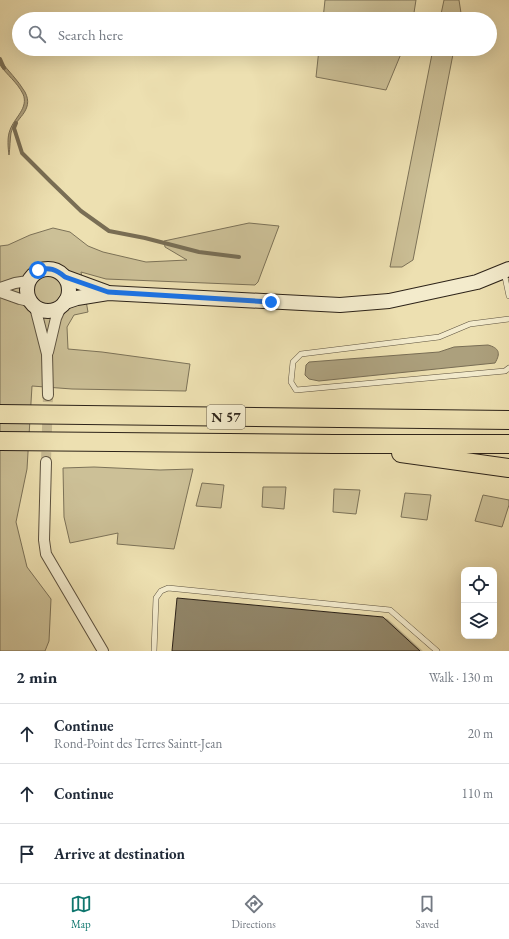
<!DOCTYPE html>
<meta charset="utf-8">
<style>
:root{--surface:#fff;--page:#f2f2f3;--text:#1f2937;--muted:#747a83;--line:#e0e1e3;--accent:#0f766e}
body{margin:0;font-family:"EB Garamond",serif;background:var(--page);color:var(--text)}
.controls{position:absolute;right:12px;bottom:12px;display:grid;overflow:hidden;border-radius:8px;box-shadow:0 4px 16px #0002}
.controls button{width:36px;height:36px;display:grid;place-items:center;padding:0;border:0;border-bottom:1px solid var(--line);background:var(--surface);color:var(--text);font:20px sans-serif}
.stop{position:absolute;width:12px;height:12px;margin:-9px;border:3px solid #1a73e8;border-radius:50%;background:#fff}
.stop.end{background:#1a73e8;border-color:#fff;box-shadow:0 1px 4px #0008}
.list{margin:0;padding:0;list-style:none}
h2{display:flex;justify-content:space-between;align-items:center;height:52px;margin:0;padding:0 16px;font-size:17px}
h2 small{font-size:13px;font-weight:400;color:var(--muted)}
.list li{display:grid;grid-template-columns:26px 1fr auto;gap:12px;align-items:center;box-sizing:border-box;height:60px;padding:0 16px;border-top:1px solid var(--line)}
.list b{display:block;font-size:15px;white-space:nowrap}
.list p{margin:0;font-size:13px;white-space:nowrap;color:var(--muted)}
.list em{font-size:13px;font-style:normal;color:var(--muted)}
.icon{flex:none;width:22px;height:22px;fill:none;stroke:currentColor;stroke-width:2;stroke-linecap:round;stroke-linejoin:round}
.map{position:relative;flex:none;width:509px;height:651px;overflow:hidden}
.search{position:absolute;background:var(--surface);box-shadow:0 4px 16px #0002;left:12px;right:12px;top:12px;height:44px;display:flex;align-items:center;gap:10px;box-sizing:border-box;padding:0 14px;border-radius:22px;color:var(--muted);font-size:15px}
.sheet{height:232px;background:var(--surface)}
nav{display:flex;justify-content:space-around;align-items:center;box-sizing:border-box;height:56px;border-top:1px solid var(--line);background:var(--surface);font-size:11px;color:var(--muted)}
nav a{display:grid;justify-items:center;gap:2px}
nav .on{color:var(--accent)}
.map>svg:first-child{display:block}
.green{fill:#ccc097;stroke:#7c7258}
.water{fill:#aca07d;stroke:#796e55}
.lines{fill:none;stroke-linecap:round;stroke-linejoin:round}
.stream{stroke:#796e55;stroke-width:4}
.building{fill:#918568;stroke:#2d2319;filter:url(#shadow)}
.street-tunnel{stroke:#c7ba93;stroke-width:10;stroke-dasharray:10 5;stroke-linecap:butt}
.lane-casing{stroke:#5d523f;stroke-width:6}
.street-casing{stroke:#5d523f;stroke-width:12}
.secondary-casing{stroke:#2d2319;stroke-width:16}
.highway-casing{stroke:#2d2319;stroke-width:20}
.lane{stroke:#f3ebcc;stroke-width:5}
.street{stroke:#f3ebcc;stroke-width:10}
.secondary{stroke:#f3ebcc;stroke-width:14}
.highway{stroke:#ede0b1;stroke-width:18}
.route{stroke:#1a73e8;stroke-width:5}
.labels{text-anchor:middle;stroke-width:3.5;stroke-linejoin:round;paint-order:stroke}
.shield{fill:#f3ebcc;stroke:#685f4f;stroke-width:1}
.shield-label{font-size:14px;font-weight:bold;fill:#2d2319}
</style>
<div class="map">
<svg width="509" height="651" viewBox="0 0 509 651">
<defs>
<filter id="shadow"><feDropShadow dx="4.5" dy="2.5" stdDeviation="0" flood-color="#0004"/></filter>
</defs>
<rect width="100%" height="100%" fill="#ede0b1"/>
<filter id="stains"><feTurbulence type="fractalNoise" baseFrequency=".005" numOctaves="4"/><feColorMatrix values="0 0 0 0 .2 0 0 0 0 .09 0 0 0 0 .02 0 0 0 .5 -.17"/></filter>
<radialGradient id="worn" r=".72"><stop offset=".6" stop-color="#630" stop-opacity="0"/><stop offset="1" stop-color="#630" stop-opacity=".3"/></radialGradient>
<g class="green">
<polygon points="325,0 416,0 413,19 323,19"/>
<polygon points="444,0 459,0 461,13 460,19 440,19"/>
<polygon points="319,49 403,49 386,90 316,77"/>
<polygon points="433,49 454,49 413,260 402,267 390,267"/>
<polygon points="249,223 279,226 258,282 255,285 106,279 81,272 88,312 74,315 67,327 68,349 102,352 190,364 186,391 72,389 32,386 27,469 16,522 27,567 51,599 49,641 45,651 0,651 0,246 8,245 30,235 53,228 70,232 88,246 103,252 146,262 187,260 165,247 164,241"/>
<polygon points="94,467 160,470 193,469 174,549 117,544 118,533 70,543 64,517 63,468"/>
<polygon points="202,483 224,485 221,508 196,506"/>
<polygon points="263,487 286,487 284,509 262,507"/>
<polygon points="334,489 360,490 356,514 333,512"/>
<polygon points="405,493 431,495 427,520 401,517"/>
<polygon points="483,495 509,500 509,505 502,527 475,521"/>
</g>
<g class="water">
<path d="M0,60c8,11 18,20 25,32 10,19 -11,27 -14,41 -1,6 -1,15 -2,22 -1,-7 -2,-18 1,-25 4,-12 19,-22 13,-36 -6,-12 -16,-19 -23,-29z"/>
<path d="M488,345c11,3 13,8 7,18l-176,18 -10,-2 -4,-4 1,-10 3,-3 130,-10 15,-5z"/>
</g>
<g class="lines">
<g class="stream">
<polyline points="0,59 4,68"/>
<polyline points="16,123 14,128 22,153 50,181 81,211 109,231 145,238 199,252 239,257"/>
</g>
</g>
<g class="building">
<polygon points="384,49 393,49 393,51 384,50"/>
<polygon points="177,598 383,617 420,651 172,651"/>
</g>
<g class="lines">
<polyline class="street-tunnel" points="46,462 48,395"/>
<g class="lane-casing">
<g id="lane">
<polyline points="504,272 509,296"/>
<polyline points="509,319 470,324 439,337 301,354 293,362 291,382 296,390 505,371 509,368"/>
<polyline points="154,651 156,598 161,591 168,588 390,610 437,651"/>
</g>
</g>
<g class="street-casing">
<g id="street">
<polyline points="0,288 15,283 28,281"/>
<polyline points="0,292 20,299 29,301"/>
<polyline points="35,307 47,354 48,395"/>
<polyline points="48,352 56,318 61,307"/>
<polyline points="46,462 44,540 46,554 103,651"/>
</g>
</g>
<g class="secondary-casing">
<g id="secondary">
<circle cx="48" cy="290" r="21"/>
<polyline points="65,277 106,292"/>
<polyline points="65,302 77,298 108,293 340,305 389,301 477,282 509,269"/>
</g>
</g>
<g class="highway-casing">
<g id="highway">
<polyline points="0,414 509,420"/>
<polyline points="0,441 334,444 509,444"/>
<polyline points="401,453 509,468"/>
</g>
</g>
<use href="#lane" class="lane"/>
<use href="#street" class="street"/>
<use href="#secondary" class="secondary"/>
<use href="#highway" class="highway"/>
</g>
<g class="lines">
<path class="route" d="M38,270c11,-3 18,-1 27,7l43,15 163,10"/>
</g>
<g class="labels">
<rect class="shield" x="207" y="405" width="38" height="24" rx="3"/>
<g class="shield-label">
<text x="226" y="422">N 57</text>
</g>
</g>
<rect width="100%" height="100%" filter="url(#stains)"/>
<rect width="100%" height="100%" fill="url(#worn)"/>
</svg>
<div class="controls">
<button><svg class="icon" aria-label="locate" viewBox="0 0 24 24"><circle cx="12" cy="12" r="6"/><path d="M12 2v4M12 18v4M2 12h4M18 12h4"/></svg></button>
<button><svg class="icon" aria-label="layers" viewBox="0 0 24 24"><path d="M12 4l9 5-9 5-9-5zM3 14l9 5 9-5"/></svg></button>
</div>
<div class="stop" style="left:38px;top:270px"></div>
<div class="stop end" style="left:271px;top:302px"></div>
<div class="search"><svg class="icon" aria-label="search" viewBox="0 0 24 24"><circle cx="10" cy="10" r="6"/><path d="M15 15l6 6"/></svg>Search here</div>
</div>
<section class="sheet">
<h2>2 min<small>Walk · 130 m</small></h2>
<ul class="list">
<li><svg class="icon" aria-label="ahead" viewBox="0 0 24 24"><path d="M12 20V5M6 11l6-6 6 6"/></svg><div><b>Continue</b><p>Rond-Point des Terres Saintt-Jean</p></div><em>20 m</em></li>
<li><svg class="icon" aria-label="ahead" viewBox="0 0 24 24"><path d="M12 20V5M6 11l6-6 6 6"/></svg><div><b>Continue</b></div><em>110 m</em></li>
<li><svg class="icon" aria-label="arrive" viewBox="0 0 24 24"><path d="M6 21V4h12l-3 4 3 4H6"/></svg><div><b>Arrive at destination</b></div></li>
</ul>
</section>
<nav>
<a class="on"><svg class="icon" aria-label="map" viewBox="0 0 24 24"><path d="M3 6l6-2 6 2 6-2v14l-6 2-6-2-6 2zM9 4v14M15 6v14"/></svg>Map</a>
<a><svg class="icon" aria-label="directions" viewBox="0 0 24 24"><path d="M12 3l9 9-9 9-9-9zM9 14v-3h6M13 9l2 2-2 2"/></svg>Directions</a>
<a><svg class="icon" aria-label="saved" viewBox="0 0 24 24"><path d="M7 4h10v16l-5-4-5 4z"/></svg>Saved</a>
</nav>
